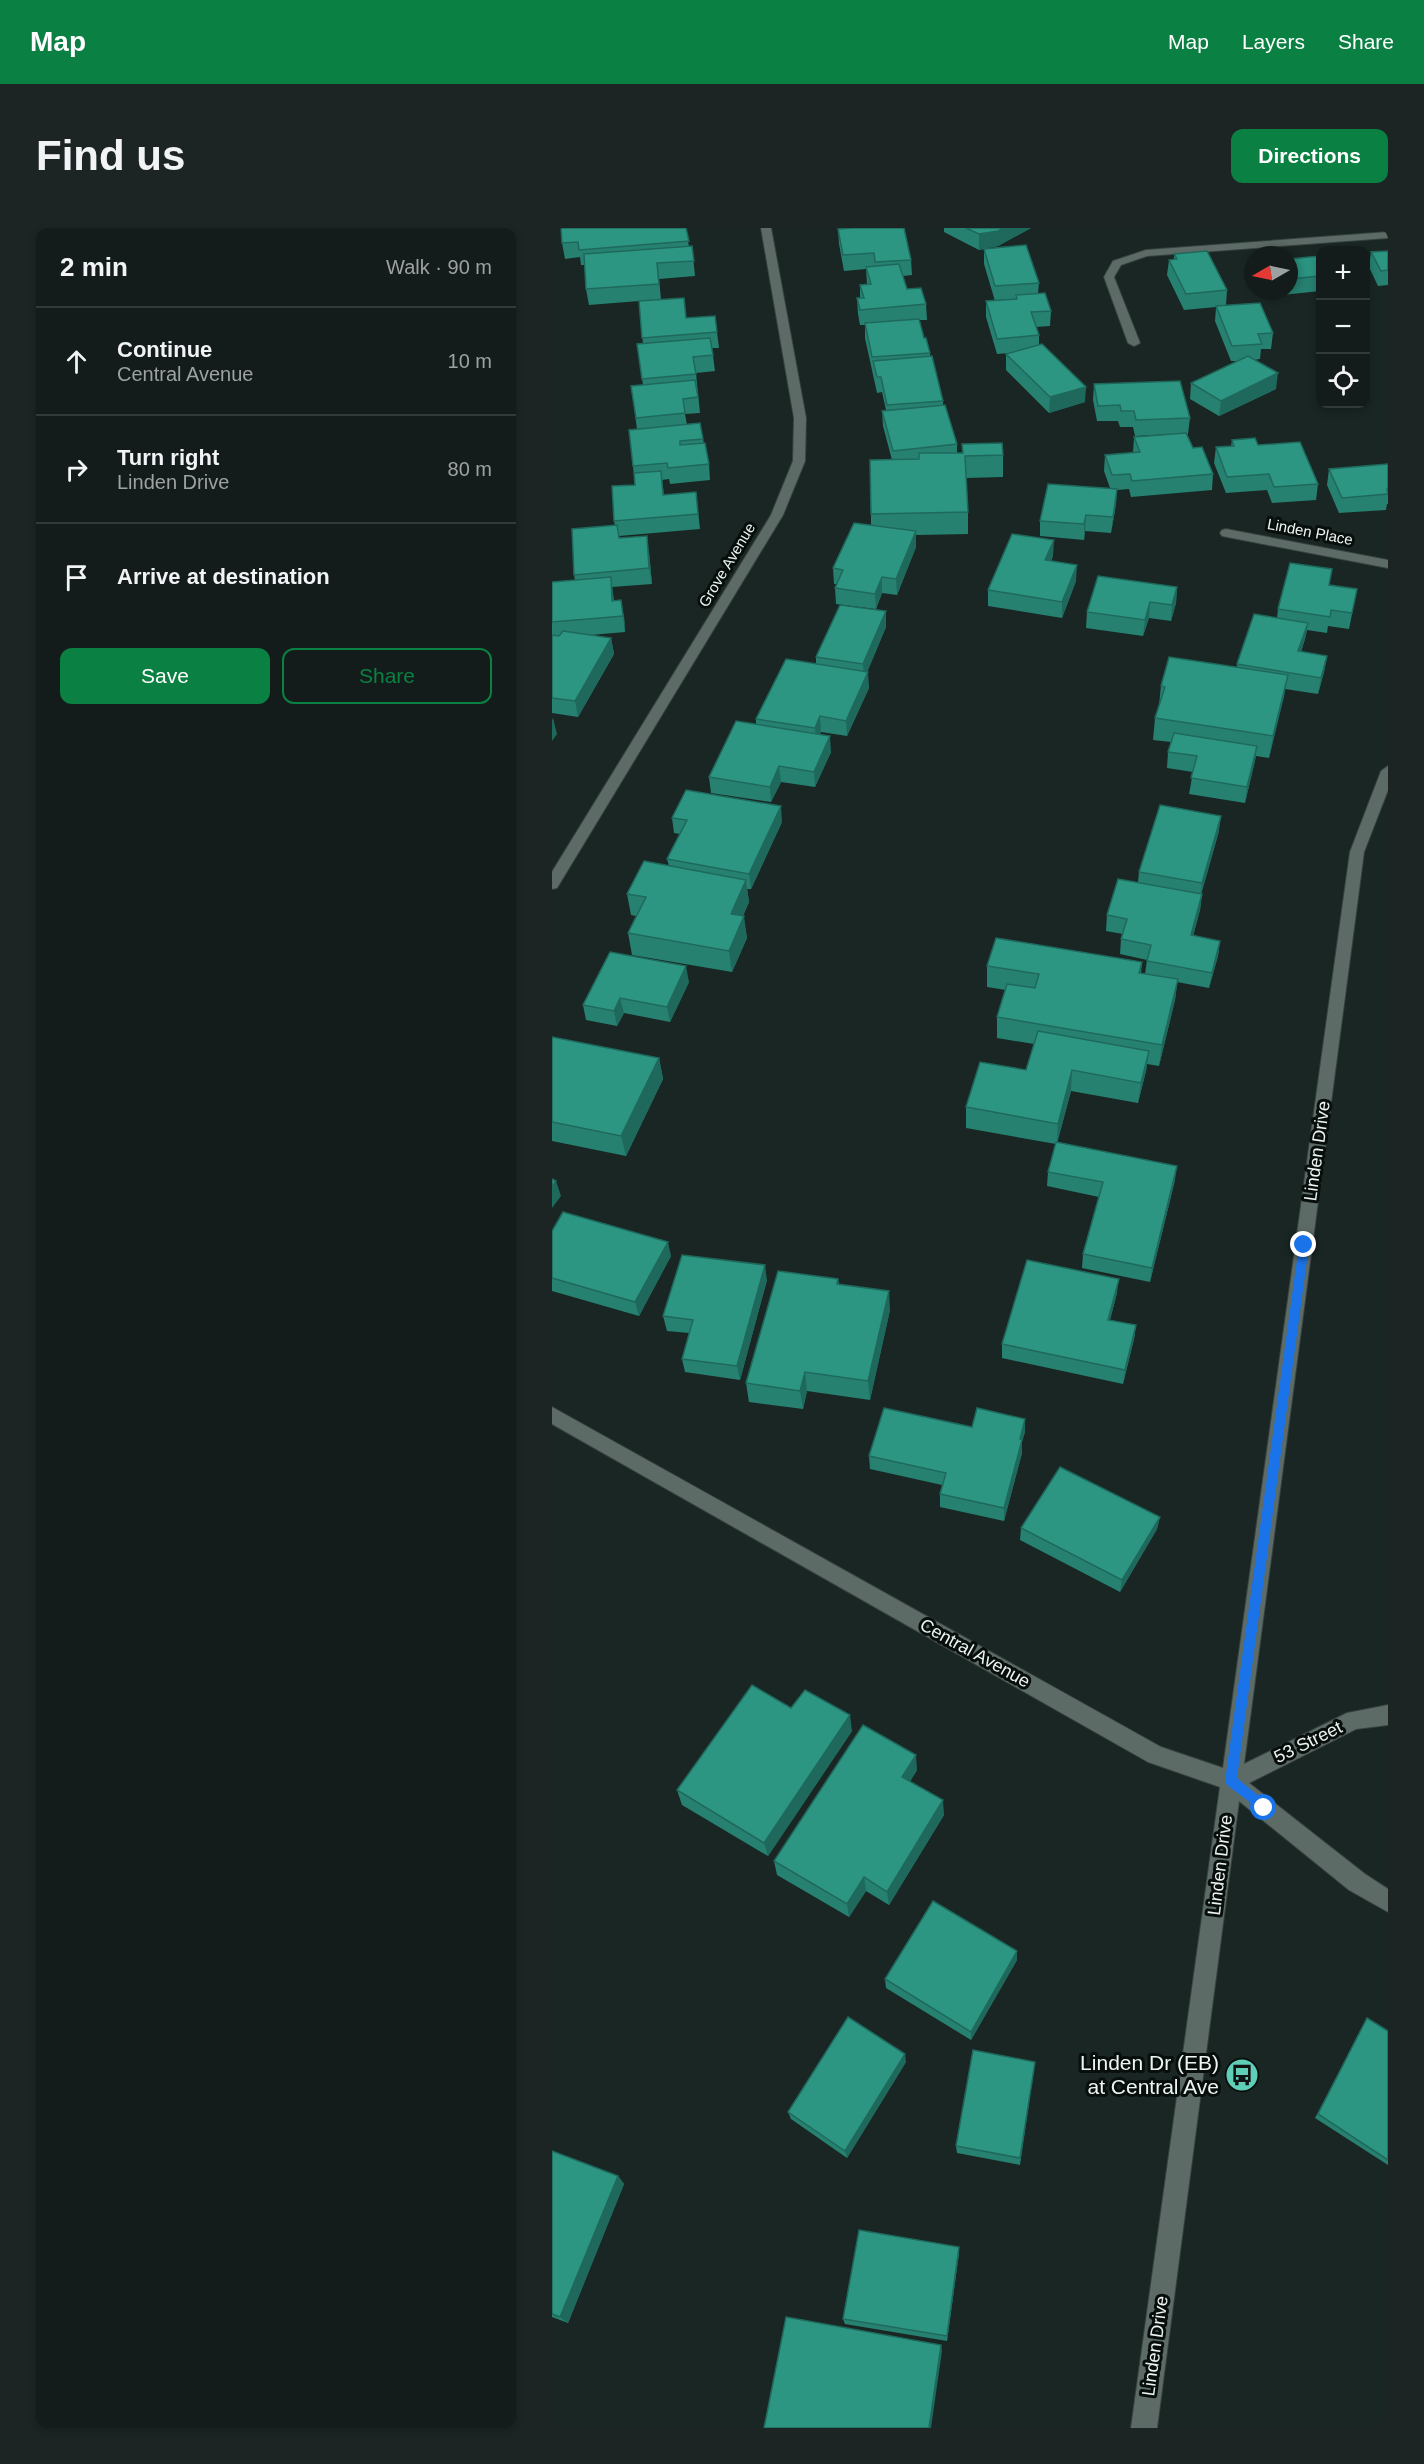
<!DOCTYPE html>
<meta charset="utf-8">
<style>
:root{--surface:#131c1a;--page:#1c2523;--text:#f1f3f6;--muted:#9da1a2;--line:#323a39;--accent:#0b8043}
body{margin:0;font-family:Arial,sans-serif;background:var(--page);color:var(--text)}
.controls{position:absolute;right:18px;top:18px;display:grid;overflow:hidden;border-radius:12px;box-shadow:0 3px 9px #0003}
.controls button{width:54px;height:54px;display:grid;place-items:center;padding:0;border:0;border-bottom:2px solid var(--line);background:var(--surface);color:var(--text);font:30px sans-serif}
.compass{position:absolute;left:692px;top:18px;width:54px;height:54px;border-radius:50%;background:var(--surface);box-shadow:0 3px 9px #0003;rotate:261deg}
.stop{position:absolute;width:18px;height:18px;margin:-14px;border:4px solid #1a73e8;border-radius:50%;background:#fff}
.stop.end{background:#1a73e8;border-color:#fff;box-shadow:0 2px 6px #0008}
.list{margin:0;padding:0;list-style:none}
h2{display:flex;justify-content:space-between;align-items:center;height:78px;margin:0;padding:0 24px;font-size:26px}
h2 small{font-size:20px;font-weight:400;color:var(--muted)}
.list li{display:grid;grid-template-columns:39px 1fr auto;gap:18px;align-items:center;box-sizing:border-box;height:108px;padding:0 24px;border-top:2px solid var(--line)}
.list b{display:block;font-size:22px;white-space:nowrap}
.list p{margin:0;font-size:20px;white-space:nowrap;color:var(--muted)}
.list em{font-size:20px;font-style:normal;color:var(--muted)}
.actions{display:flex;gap:12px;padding:18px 24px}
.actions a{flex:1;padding:14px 0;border:2px solid var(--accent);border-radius:12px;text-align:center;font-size:21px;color:var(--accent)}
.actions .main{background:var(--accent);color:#fff}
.icon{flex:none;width:33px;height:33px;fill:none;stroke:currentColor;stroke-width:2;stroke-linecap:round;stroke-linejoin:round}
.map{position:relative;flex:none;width:836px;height:2200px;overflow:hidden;border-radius:12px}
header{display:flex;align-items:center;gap:36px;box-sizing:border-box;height:84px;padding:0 30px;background:var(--accent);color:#fff}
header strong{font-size:28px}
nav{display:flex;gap:33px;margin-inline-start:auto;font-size:21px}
.intro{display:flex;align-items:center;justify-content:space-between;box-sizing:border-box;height:144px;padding:0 36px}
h1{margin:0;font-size:42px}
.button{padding:15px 27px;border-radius:12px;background:var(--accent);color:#fff;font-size:21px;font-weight:700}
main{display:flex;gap:36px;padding:0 36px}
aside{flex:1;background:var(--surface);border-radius:12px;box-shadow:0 3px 9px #0003}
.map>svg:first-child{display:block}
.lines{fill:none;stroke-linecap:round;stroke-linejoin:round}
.minor-casing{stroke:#37423f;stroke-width:2}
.minor{fill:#5d6b67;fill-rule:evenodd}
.wall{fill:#268171}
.shaded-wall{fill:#1f695c}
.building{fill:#2c9683;stroke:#1f695c;stroke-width:1.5}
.route{fill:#1a73e8}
.labels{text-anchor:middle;stroke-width:6;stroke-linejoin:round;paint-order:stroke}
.far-street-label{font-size:15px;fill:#ecf5f2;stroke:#080e0c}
.street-label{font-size:18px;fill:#ecf5f2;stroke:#080e0c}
.near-poi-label{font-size:21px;fill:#ecf5f2;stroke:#080e0c;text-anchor:end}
</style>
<header>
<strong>Map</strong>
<nav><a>Map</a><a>Layers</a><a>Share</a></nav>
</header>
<div class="intro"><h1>Find us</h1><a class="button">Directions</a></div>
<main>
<aside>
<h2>2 min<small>Walk · 90 m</small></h2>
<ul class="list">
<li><svg class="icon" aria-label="ahead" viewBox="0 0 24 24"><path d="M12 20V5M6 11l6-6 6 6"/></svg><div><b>Continue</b><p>Central Avenue</p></div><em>10 m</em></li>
<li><svg class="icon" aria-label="right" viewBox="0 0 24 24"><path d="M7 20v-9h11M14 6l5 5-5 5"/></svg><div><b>Turn right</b><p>Linden Drive</p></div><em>80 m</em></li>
<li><svg class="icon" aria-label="arrive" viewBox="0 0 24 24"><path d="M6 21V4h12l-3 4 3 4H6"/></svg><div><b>Arrive at destination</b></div></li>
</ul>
<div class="actions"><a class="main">Save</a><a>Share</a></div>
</aside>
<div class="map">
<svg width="836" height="2200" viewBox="0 0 836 2200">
<rect width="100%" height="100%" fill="#192623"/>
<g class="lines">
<g class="minor-casing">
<g id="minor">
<polygon points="209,0 219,0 254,190 253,233 231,287 5,660 0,661 0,644 219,287 241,233 242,190"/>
<polygon points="836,4 836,10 595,28 569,37 562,49 588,115 582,118 576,115 552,49 561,33 594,22"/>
<polygon points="674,301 836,332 836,340 670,308 668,305 670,302"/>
<polygon points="836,538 836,562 812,624 692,1536 795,1485 836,1477 836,1497 804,1501 697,1555 813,1646 836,1661 836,1684 797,1662 687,1573 605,2200 579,2200 668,1559 596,1534 0,1196 0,1179 609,1519 671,1540 798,624 829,543"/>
</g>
</g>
<use href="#minor" class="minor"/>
</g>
<g class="wall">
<polygon points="134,0 137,19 140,18 143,48 107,51 109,71 135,90 163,88 167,120 160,120 163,143 144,145 148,185 133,186 135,197 151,211 157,236 158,252 118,256 117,251 110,252 112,267 144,264 148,301 67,308 68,310 97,324 100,356 60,359 62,373 72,388 73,404 39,407 59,410 62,426 26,489 0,485 0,354 23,352 22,347 63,298 62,293 83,257 77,202 85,201 79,158 91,157 85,116 91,116 87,73 37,77 34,61 33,37 29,37 28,29 13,31 10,15"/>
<polygon points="392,0 479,0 446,18 434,20 487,55 486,65 499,83 498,98 484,99 487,107 487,117 533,174 497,185 454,142 454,126 457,125 445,126 434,89 434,73 443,73 432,36 432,21 427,22 392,4"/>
<polygon points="286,1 359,32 360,47 351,48 355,61 374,76 375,92 367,92 372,110 378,125 378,128 391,173 391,177 405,216 405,225 410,225 410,216 451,227 451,249 414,250 416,284 416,306 364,307 364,319 345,367 330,365 324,381 284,376 283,360 285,356 282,356 281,340 319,298 319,286 340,232 331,198 330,183 334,182 330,164 325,165 313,110 313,97 308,97 306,86 305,70 308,70 308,57 315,56 314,41 292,43 287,16"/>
<polygon points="836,23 836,57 826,58 817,39 819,24"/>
<polygon points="622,26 675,62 674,77 721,105 719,121 709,121 708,131 702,132 724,161 667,188 638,171 639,155 687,133 679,133 663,93 664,79 632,82 615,47 617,32 622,31"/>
<polygon points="768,28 768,63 730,67 728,63 737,63 737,31"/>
<polygon points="542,156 638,190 636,206 635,206 641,220 661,246 660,262 579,269 577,261 565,262 564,276 559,305 533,303 532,312 488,308 488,293 558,260 552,243 553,227 581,225 582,209 622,206 583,208 581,199 568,199 566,193 545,193 541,172"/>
<polygon points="680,212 706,217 766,256 764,272 720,275 715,262 674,265 662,235 664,219 679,218"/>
<polygon points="836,236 836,276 835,276 834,282 787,285 775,257 777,241"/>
<polygon points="501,328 499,333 524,353 510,390 436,378 436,362"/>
<polygon points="780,341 777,357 805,361 797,401 776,398 775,405 755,402 753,411 749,424 775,428 772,444 766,466 733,461 717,530 704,528 693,575 637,566 641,544 615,540 616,524 619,514 601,512 603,490 607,477 609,458 685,439 685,436 725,390 726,381"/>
<polygon points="625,359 624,375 619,393 597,390 591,408 534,400 535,384"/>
<polygon points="334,399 315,444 317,460 295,508 269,504 268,506 279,524 263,559 229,554 219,574 159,565 157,549 204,496 204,491 264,436 264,429"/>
<polygon points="120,590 230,594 199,661 195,661 197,674 191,688 195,710 180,744 80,727 76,705 84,688 79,687 75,666 117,638 115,631 128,606 122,605"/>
<polygon points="667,603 649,666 650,666 648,682 641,708 668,713 666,728 657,760 625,754 623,772 607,838 595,836 594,843 586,875 519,863 505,915 623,952 598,1054 530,1040 531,1026 547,969 495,958 496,944 504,916 414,900 414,879 474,842 482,816 445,810 445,789 454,762 435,759 435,738 590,734 589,745 593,746 595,732 568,726 569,711 571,706 554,703 555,687 586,654 587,644"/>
<polygon points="137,754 118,794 72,785 65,798 34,792 31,777"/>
<polygon points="0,809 107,830 111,851 74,928 0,913"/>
<polygon points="0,1003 119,1028 87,1088 0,1063"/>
<polygon points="286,1051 287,1056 338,1082 318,1172 255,1163 251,1181 197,1174 194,1155"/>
<polygon points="215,1052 188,1152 133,1144 130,1131 137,1105 115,1103 111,1088"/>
<polygon points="565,1065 558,1092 584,1097 582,1111 571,1156 450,1130 450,1116"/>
<polygon points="473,1204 470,1213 470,1225 452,1293 388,1279 388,1266 390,1257 318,1241 317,1228"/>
<polygon points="608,1289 605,1301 568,1364 468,1312 469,1300"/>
<polygon points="239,1480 300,1503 216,1628 130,1577 125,1562"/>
<polygon points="365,1542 358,1553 392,1587 337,1677 314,1663 297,1689 225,1647 222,1633"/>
<polygon points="465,1723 465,1732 419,1812 334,1760 333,1751"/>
<polygon points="815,1790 836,1803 836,1937 763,1890"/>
<polygon points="354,1834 295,1930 239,1891 236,1884"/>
<polygon points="483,1834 468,1937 405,1925 404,1918"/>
<polygon points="0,1923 66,1948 72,1956 16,2095 0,2089"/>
<polygon points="407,2025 395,2113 293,2096 291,2091"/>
</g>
<g class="shaded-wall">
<polygon points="451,0 479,0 446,18 427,22 427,6"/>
<polygon points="726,145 724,161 667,188 669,173"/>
<polygon points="534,159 533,174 497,185 498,169"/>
<polygon points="565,261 564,276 559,305 561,289"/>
<polygon points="534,287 533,303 532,312 532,296"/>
<polygon points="364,303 364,319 345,367 344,351"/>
<polygon points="95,308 97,324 100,356 97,340"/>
<polygon points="502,312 501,328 493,348 493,332"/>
<polygon points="525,337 524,353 510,390 510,374"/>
<polygon points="59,349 61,365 63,389 60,373"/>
<polygon points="330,349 330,365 324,381 323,366"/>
<polygon points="625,359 624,375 619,393 620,377"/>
<polygon points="69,372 72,388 73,404"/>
<polygon points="598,374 597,390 591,408 593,392"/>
<polygon points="334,383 334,399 312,452 311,436"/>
<polygon points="756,395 753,411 744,439 746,423"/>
<polygon points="59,410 62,426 26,489 23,473"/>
<polygon points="775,428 772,444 766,466 769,450"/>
<polygon points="316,444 317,460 295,508 294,493"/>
<polygon points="736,447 732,469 717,530 721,508"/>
<polygon points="268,488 269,504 264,516 263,500"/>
<polygon points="1,490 5,506 0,513 0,492"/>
<polygon points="278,508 279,524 263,559 262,544"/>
<polygon points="705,518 703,533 693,575 695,559"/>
<polygon points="227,538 229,554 219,574 218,559"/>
<polygon points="229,578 230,594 199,661 197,646"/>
<polygon points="669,588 667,603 648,671 650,655"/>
<polygon points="194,652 197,674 182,707 179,686"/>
<polygon points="650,666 648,682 637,723 639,707"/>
<polygon points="192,688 195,710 180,744 177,723"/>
<polygon points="668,713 666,728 657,760 660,745"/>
<polygon points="134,738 137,754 118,794 115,779"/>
<polygon points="626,751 623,772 607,838 610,817"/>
<polygon points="68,770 72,785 65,798 62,783"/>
<polygon points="597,823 594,843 586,875 589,855"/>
<polygon points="107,830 111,851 74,928 69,908"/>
<polygon points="520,842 519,863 505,916 506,896"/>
<polygon points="625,938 623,952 598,1054 600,1040"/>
<polygon points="4,953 9,968 0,980 0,959"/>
<polygon points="116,1014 119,1028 87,1088 83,1074"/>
<polygon points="213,1037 215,1052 188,1152 185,1138"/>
<polygon points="567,1051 565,1065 554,1106 556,1092"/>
<polygon points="337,1063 338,1082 318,1172 316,1153"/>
<polygon points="584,1097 582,1111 571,1156 573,1142"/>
<polygon points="253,1144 255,1163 251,1181 248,1163"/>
<polygon points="473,1191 473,1204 470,1213 470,1225 452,1293 452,1280"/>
<polygon points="608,1289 605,1301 568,1364 570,1352"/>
<polygon points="298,1487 300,1503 216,1628 212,1615"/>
<polygon points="364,1527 365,1542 352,1564 350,1549"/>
<polygon points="391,1572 392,1587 337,1677 335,1664"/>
<polygon points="312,1649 314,1663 297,1689 295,1676"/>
<polygon points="465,1723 465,1732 419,1812 419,1804"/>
<polygon points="353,1826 354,1834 295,1930 293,1923"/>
<polygon points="66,1948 72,1956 16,2095 8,2089"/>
<polygon points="407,2019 407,2025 395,2113 395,2108"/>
<polygon points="389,2117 390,2123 379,2200 377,2200"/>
</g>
<g class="building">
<polygon points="9,0 134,0 137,13 27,22 26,14 10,15"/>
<polygon points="300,0 352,0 359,32 323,34 322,25 291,27 286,1"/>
<polygon points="414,0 451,0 446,3 427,6"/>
<polygon points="474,17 487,55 443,58 432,21"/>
<polygon points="140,18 142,33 105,35 107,56 34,61 32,26"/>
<polygon points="655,23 675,62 634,66 617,32 625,31 622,26"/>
<polygon points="836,23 836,42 829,43 819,24"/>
<polygon points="768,28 768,48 737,51 737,31"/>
<polygon points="347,36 355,61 369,60 374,76 308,82 305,70 312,70 308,57 319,56 314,39"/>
<polygon points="493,65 499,83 479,84 487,107 445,111 434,73 465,71 464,67"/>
<polygon points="132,70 134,90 163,88 165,104 90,110 87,73"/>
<polygon points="708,75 721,105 706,106 710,116 680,118 664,78"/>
<polygon points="367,91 372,110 374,110 378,125 320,129 313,95"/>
<polygon points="158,110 161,127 141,129 144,146 90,151 85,116"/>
<polygon points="490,116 534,159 498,169 454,126"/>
<polygon points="380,128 391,173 335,177 329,149 325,149 321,133"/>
<polygon points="696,128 726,145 669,173 639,155"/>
<polygon points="143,152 146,169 131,171 133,185 84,190 79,158"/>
<polygon points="628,153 638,190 584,192 582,183 569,183 568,177 546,178 542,156"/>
<polygon points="393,177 405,216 341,223 330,183"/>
<polygon points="148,195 151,211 128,213 128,217 153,215 157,236 116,240 115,235 81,238 77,202"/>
<polygon points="634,205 641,220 650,219 661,246 580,253 578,246 560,247 553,227 588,224 582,209"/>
<polygon points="703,210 706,217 748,214 766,256 722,259 717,246 675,249 664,219 682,218 680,212"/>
<polygon points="450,215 451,227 413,228 416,284 319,286 318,232 367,231 367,225 411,225 410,216"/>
<polygon points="836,236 836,261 835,261 836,266 790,270 777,241"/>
<polygon points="109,243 111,267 144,264 146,286 62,293 60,258 83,257 82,245"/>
<polygon points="496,256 565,261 561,289 534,287 532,296 488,293"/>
<polygon points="302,295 364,303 344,351 330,349 323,366 283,360 291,342 281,340"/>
<polygon points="65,297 67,310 95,308 97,340 22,347 20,301"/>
<polygon points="460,306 502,312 493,332 525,337 510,374 436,362"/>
<polygon points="738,335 780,341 777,357 805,361 800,385 779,382 778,389 726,381"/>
<polygon points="546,348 625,359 620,377 598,374 593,392 535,384"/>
<polygon points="59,349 60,373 69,372 71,388 0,394 0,354"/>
<polygon points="288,377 334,383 311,436 264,429"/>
<polygon points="702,386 756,395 746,423 775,428 769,450 685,436"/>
<polygon points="11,403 59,410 23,473 0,470 0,407 7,408"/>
<polygon points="617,429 736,447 721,508 603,490 613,459 609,458"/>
<polygon points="234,431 316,444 294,493 268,488 263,500 204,491"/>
<polygon points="184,493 278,508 262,544 227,538 218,559 157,549"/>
<polygon points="622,505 705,518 695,559 639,550 645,528 616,524"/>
<polygon points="134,562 229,578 197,646 115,631 135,592 120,590"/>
<polygon points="608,577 669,588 650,655 587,644"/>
<polygon points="92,633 194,652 179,686 192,688 177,723 76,705 94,669 75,666"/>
<polygon points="566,651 650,666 639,707 668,713 660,745 595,733 599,717 569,711 575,691 555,687"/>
<polygon points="444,710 590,734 587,745 626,751 610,817 445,789 455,756 483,760 487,746 435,738"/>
<polygon points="58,724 134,738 115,779 68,770 62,783 31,777"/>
<polygon points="486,803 597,823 589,855 520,842 506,896 414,879 428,834 474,842"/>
<polygon points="0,809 107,830 69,908 0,894"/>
<polygon points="504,914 625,938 600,1040 531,1026 551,954 496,944"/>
<polygon points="0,951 4,953 0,959"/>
<polygon points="11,984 116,1014 83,1074 0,1050 0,1003"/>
<polygon points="130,1027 213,1037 185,1138 130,1131 141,1092 111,1088"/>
<polygon points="475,1032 567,1051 556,1092 584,1097 573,1142 450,1116"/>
<polygon points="226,1043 286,1051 285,1056 337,1063 316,1153 253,1144 248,1163 194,1155"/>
<polygon points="332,1180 420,1199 425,1180 473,1191 468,1211 470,1212 452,1280 388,1266 394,1245 317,1228"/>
<polygon points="508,1239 608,1289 570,1352 469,1300"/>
<polygon points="200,1457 239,1480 253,1462 298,1487 212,1615 125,1562"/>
<polygon points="311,1497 364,1527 350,1549 391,1572 335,1664 312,1649 295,1676 222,1633"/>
<polygon points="381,1673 465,1723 419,1804 333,1751"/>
<polygon points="296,1789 353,1826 293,1923 236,1884"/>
<polygon points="815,1790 836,1803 836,1932 766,1886"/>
<polygon points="421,1822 483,1834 468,1930 404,1918"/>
<polygon points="0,1923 66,1948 8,2089 0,2086"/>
<polygon points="307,2002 407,2019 395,2108 291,2091"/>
<polygon points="234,2089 389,2117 377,2200 212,2200"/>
</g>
<polygon class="route" points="752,1013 757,1017 685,1550 716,1576 718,1580 712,1585 675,1557 673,1553 747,1017"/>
<defs>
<g id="bus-disc" transform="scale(1.725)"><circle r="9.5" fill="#5eceb7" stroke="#080e0c"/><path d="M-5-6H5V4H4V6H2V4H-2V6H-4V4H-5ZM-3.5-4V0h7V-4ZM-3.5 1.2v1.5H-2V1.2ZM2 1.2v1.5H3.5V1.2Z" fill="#111"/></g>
</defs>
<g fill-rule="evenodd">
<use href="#bus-disc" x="690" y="1847"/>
</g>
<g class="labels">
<g class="far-street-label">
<text transform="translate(758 304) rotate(11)" y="5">Linden Place</text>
<text transform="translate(175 337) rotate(-59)" y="5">Grove Avenue</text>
</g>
<g class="street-label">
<text transform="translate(765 923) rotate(-82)" y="6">Linden Drive</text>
<text transform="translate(423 1425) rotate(29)" y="6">Central Avenue</text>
<text transform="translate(756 1514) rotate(-26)" y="6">53 Street</text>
<text transform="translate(668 1637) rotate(-83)" y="6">Linden Drive</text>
<text transform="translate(603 2118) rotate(-82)" y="6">Linden Drive</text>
</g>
<g class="near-poi-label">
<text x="667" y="1842">Linden Dr (EB)<tspan x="667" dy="24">at Central Ave</tspan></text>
</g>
</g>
</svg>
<div class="controls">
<button>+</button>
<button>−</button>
<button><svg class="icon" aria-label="locate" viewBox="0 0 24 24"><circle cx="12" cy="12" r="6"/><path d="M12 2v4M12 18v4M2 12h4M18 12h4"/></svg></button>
</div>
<svg class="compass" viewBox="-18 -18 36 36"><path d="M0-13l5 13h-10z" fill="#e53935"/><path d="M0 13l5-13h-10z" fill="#9da1a2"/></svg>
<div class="stop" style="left:712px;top:1580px"></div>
<div class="stop end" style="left:752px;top:1017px"></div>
</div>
</main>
